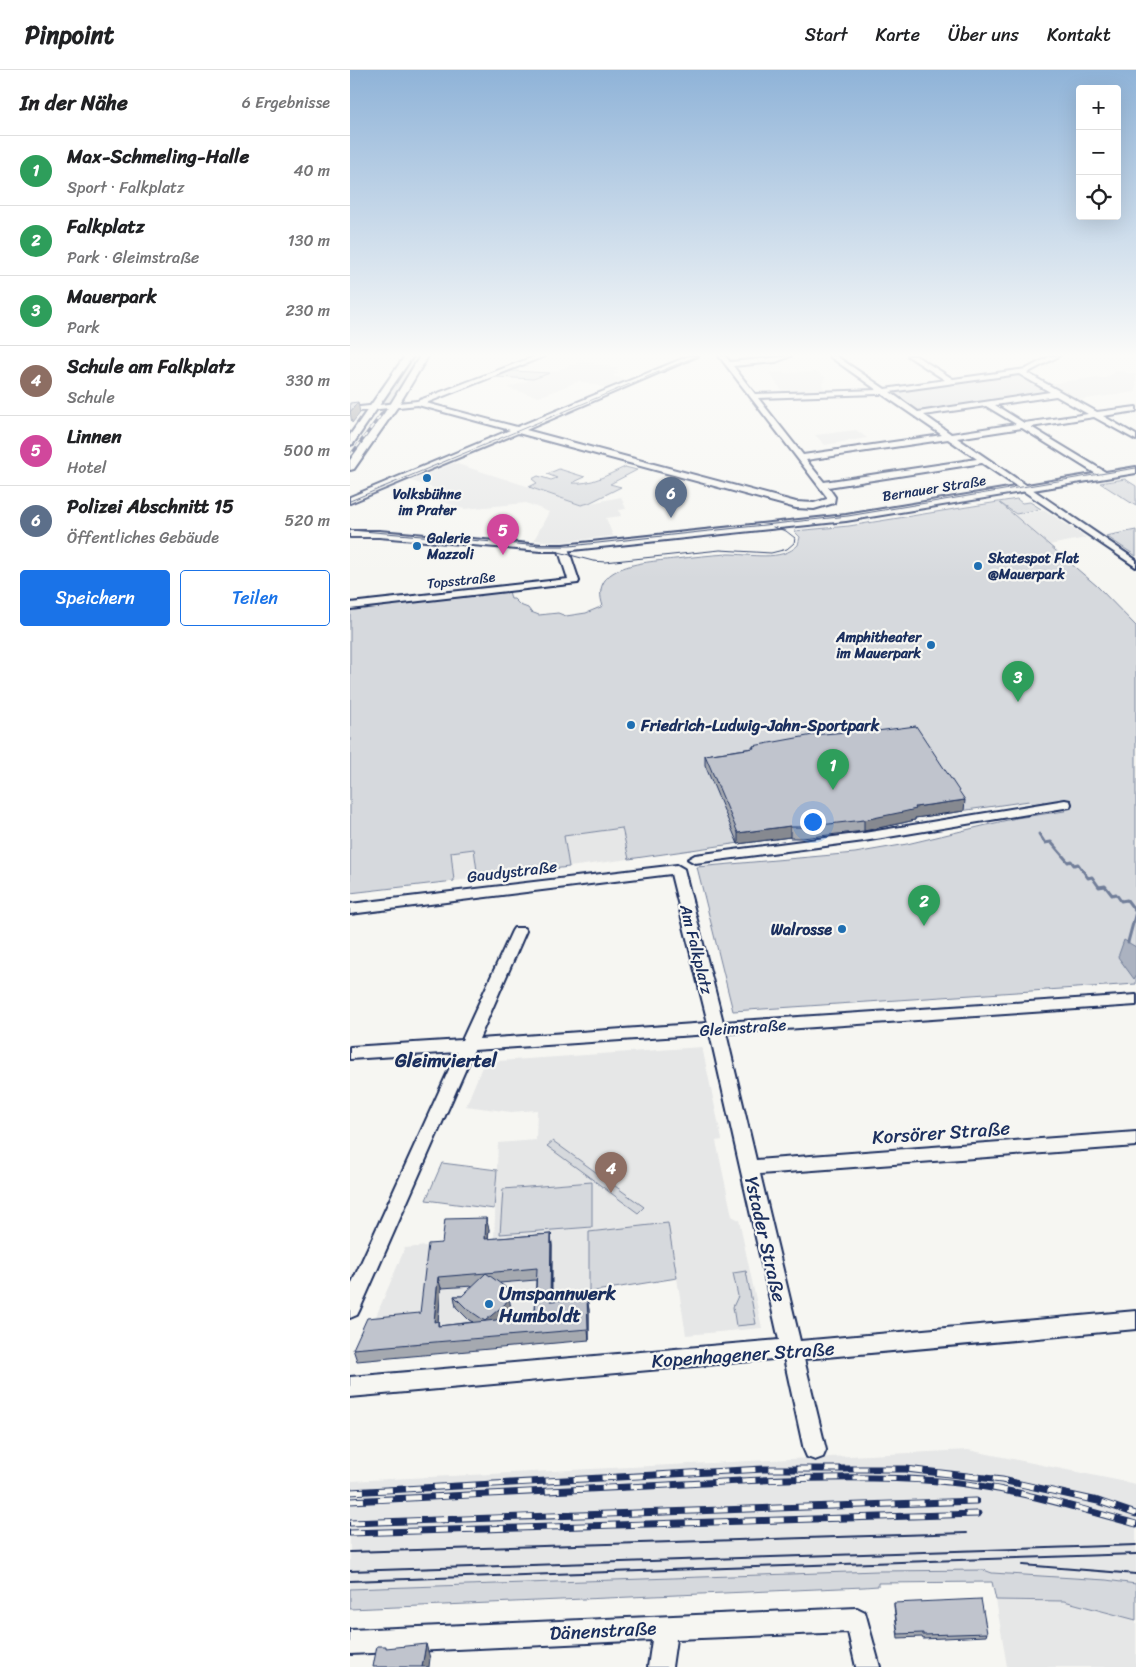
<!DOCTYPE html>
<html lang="de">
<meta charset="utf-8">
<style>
:root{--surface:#fff;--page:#f6f6f6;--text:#202124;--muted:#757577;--line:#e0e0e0;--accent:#1a73e8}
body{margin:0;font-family:Sriracha,sans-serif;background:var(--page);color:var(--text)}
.controls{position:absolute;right:15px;top:15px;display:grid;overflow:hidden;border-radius:5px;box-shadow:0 5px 20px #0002}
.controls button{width:45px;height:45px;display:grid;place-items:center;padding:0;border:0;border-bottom:1px solid var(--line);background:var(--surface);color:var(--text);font:25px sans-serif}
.you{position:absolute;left:462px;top:751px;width:18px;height:18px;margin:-12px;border:4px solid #fff;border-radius:50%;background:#1a73e8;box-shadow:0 0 0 8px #1a73e833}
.badge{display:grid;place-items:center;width:32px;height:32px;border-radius:50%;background:var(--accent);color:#fff;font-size:16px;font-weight:700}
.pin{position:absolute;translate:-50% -41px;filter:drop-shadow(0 1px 2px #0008)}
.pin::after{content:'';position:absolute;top:26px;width:18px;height:15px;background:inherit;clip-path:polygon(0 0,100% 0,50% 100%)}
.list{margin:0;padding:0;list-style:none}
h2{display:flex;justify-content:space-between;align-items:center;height:65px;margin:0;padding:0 20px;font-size:21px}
h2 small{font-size:16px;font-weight:400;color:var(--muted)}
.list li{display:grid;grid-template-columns:32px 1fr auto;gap:15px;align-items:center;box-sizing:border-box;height:70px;padding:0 20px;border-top:1px solid var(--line)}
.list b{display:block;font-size:19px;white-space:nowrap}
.list p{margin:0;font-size:16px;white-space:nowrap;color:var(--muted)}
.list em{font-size:16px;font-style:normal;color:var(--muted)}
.actions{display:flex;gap:10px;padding:15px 20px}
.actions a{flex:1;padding:11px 0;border:1px solid var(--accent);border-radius:5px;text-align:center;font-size:18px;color:var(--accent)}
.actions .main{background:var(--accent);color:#fff}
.icon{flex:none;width:28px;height:28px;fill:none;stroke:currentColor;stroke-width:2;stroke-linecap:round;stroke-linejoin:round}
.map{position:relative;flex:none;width:786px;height:1597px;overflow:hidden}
header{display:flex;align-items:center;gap:30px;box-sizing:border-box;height:70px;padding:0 25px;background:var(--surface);border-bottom:1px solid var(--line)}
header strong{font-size:24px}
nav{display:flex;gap:28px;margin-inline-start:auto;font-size:18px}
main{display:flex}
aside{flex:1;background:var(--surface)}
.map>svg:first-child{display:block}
.built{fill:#e6e7e7}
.green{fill:#d6d9dd;stroke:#78849e}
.water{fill:#abb2c0;stroke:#717e99}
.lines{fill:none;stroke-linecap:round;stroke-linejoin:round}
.stream{stroke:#717e99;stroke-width:3}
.minor-casing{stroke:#1b2f5e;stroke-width:4}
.major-casing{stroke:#1b2f5e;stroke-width:4}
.minor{fill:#f6f6f2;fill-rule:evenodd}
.major{fill:#f6f6f2;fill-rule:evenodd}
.tram-far1{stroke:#1b2f5e;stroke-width:1}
.tram{stroke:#1b2f5e;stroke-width:2}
.rail-far1-casing{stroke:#1b2f5e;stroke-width:3}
.rail-casing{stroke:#1b2f5e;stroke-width:7}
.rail-far1{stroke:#f6f6f2;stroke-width:2;stroke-dasharray:5.5;stroke-linecap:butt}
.rail{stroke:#f6f6f2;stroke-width:5;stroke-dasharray:14;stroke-linecap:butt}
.wall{fill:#a5a9b0;stroke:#1b2f5e;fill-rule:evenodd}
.shaded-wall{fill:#868990;stroke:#1b2f5e}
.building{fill:#c0c4cd;stroke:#1b2f5e;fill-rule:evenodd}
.poi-dot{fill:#1f6fb2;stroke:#f6f6f2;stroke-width:2}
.labels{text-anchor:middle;stroke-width:4.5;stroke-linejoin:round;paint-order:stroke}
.far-street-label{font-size:14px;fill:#1b2f5e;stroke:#f6f6f2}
.far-poi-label{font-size:14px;font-weight:bold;fill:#1b2f5e;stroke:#f6f6f2;text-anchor:start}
.poi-label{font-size:16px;font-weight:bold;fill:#1b2f5e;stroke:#f6f6f2;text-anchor:start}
.street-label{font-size:16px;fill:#1b2f5e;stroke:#f6f6f2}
.quarter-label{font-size:19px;font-weight:bold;fill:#1b2f5e;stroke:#f6f6f2}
.near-street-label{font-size:19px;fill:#1b2f5e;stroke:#f6f6f2}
.near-poi-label{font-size:19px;font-weight:bold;fill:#1b2f5e;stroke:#f6f6f2;text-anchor:start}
</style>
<header>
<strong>Pinpoint</strong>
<nav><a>Start</a><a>Karte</a><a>Über uns</a><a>Kontakt</a></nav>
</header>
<main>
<aside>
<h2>In der Nähe<small>6 Ergebnisse</small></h2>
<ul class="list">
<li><span class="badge" style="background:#2e9e5b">1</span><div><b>Max-Schmeling-Halle</b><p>Sport · Falkplatz</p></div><em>40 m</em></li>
<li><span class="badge" style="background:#2e9e5b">2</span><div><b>Falkplatz</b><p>Park · Gleimstraße</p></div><em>130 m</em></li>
<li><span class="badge" style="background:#2e9e5b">3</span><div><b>Mauerpark</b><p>Park</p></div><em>230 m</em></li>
<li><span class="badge" style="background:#8d6e63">4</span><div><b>Schule am Falkplatz</b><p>Schule</p></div><em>330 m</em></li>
<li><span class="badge" style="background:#d1479c">5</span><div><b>Linnen</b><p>Hotel</p></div><em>500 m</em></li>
<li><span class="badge" style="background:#5c6f8a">6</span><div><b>Polizei Abschnitt 15</b><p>Öffentliches Gebäude</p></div><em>520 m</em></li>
</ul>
<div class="actions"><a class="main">Speichern</a><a>Teilen</a></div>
</aside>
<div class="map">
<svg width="786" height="1597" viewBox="0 0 786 1597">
<rect width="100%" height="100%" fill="#f6f6f2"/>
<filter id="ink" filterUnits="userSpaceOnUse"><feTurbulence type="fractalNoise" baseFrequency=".02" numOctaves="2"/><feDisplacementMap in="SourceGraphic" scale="10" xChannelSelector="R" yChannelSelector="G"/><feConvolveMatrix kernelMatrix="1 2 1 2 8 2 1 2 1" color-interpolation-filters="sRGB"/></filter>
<g filter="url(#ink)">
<g class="built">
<polygon points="233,291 269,299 263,302 269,303 263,306 277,310 257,318 229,311 189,327 157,318"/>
<polygon points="766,301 786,304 786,322 728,330 699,314 740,308 756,308"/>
<polygon points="467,302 476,308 473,309 474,312 472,313 475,320 432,321 419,303"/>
<polygon points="506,360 517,368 475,375 465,365"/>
<polygon points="104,393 199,423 231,435 271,427 276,439 269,440 271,446 256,448 263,466 210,472 184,470 199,442 176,433 114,439 71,424 84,418 61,411"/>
<polygon points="695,440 736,468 699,475 664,445"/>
<polygon points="272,758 279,789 219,797 214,766"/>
<polygon points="125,779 128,808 104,811 101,782"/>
<polygon points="352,977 372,1070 366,1071 382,1146 389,1150 412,1258 336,1265 327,1208 239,1222 239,1270 7,1291 55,1178 144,1170 148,1073 186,1070 187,1040 161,1042 116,1036 134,992"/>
<polygon points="618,1380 786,1414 786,1514 756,1510 528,1513 528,1516 0,1539 0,1411"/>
<polygon points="646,1530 714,1531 786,1550 786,1597 657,1597"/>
</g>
<g class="green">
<polygon points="61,286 72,286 42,333 31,334"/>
<polygon points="162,301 200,303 183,309 145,307"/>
<polygon points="670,303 698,322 703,322 568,342 538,321"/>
<path d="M275,397l12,3 -27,14 11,3 -32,16 -8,2 -52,-18 8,-4 -5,-4 6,-3 13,4 6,-2 -10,-4 12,-5 26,8 -13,6c19,2 35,-8 53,-16z"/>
<polygon points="775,409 786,416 786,436 750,413"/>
<path d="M667,429l5,4 8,-1 11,7 -25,5 -16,-11 97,83 39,40v358l-403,27 -36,-144 158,-14 52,-9 109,-26 49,-7 -9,-10 -24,3 -3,-3 -400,58 -7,-31 -58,8 5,31 -91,11 -4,-29 -23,3 3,29 -104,12v-285l159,-17 2,8h3l6,6 8,3 3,4 8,3 19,-2 8,3 20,-3 17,-7c-15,-42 45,-44 72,-47 18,-2 35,-4 53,-5 21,0 54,8 70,-9l2,-8 -6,-6 55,-5z"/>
<polygon points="786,460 786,486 756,466"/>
<polygon points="203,1071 294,1137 288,1143 197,1076"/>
<polygon points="92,1093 147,1100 144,1139 76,1130"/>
<polygon points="242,1112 242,1157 150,1164 153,1119"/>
<polygon points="318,1153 327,1208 239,1222 239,1162"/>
<polygon points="396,1201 406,1254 386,1256 383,1237 388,1226 383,1203"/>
<polygon points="634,1500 642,1503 756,1510 786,1514 786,1550 714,1531 646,1530 642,1512 528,1513 528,1516 514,1517 0,1539 0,1519 528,1501"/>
</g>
<polygon class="water" points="774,870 786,877 786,906 784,909 768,887"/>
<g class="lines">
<polyline class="stream" points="689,764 695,773 701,772 718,792 721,791 724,795 728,794 738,808 742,807 749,817 755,816 762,825 766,824 771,831 777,830 786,842 778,872"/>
<g class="minor-casing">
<g id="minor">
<path d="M186,286h9l-119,47 91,24 172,-71h9l-172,74 270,72 18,1 13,-4v-2l-108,-141h6l5,6 61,-6 -15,6 -43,4 22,28 122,-4 -48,-34h7l49,33 60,-9 -37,-24h8l37,23 73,-10 25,-13h8l-32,17 70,39 39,-5v4l-33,5 33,19v5l-42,-23 -63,10 76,46v4h-6l-79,-49 -65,10 179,122v7l-154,-104 -154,24 7,10 -1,6 -20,6 -18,-1 -278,-75 -168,70v-6l160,-67 -92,-25 -68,7v-4l67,-7zM669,304l31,18 -132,20 -28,-20zM527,324h5l60,41 -139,20 -45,-57zM706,326l32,18 -64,9 -29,-18zM636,336l30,18 -65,10 -27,-19zM598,369l29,20 -153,23 -18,-22z"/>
<polygon points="213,475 218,478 229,511 228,513 0,539 0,533 218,509 208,478"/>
<polygon points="715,730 720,731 721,734 720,737 514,771 345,793 338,789 345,785 514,763"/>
<polygon points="327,795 334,799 373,952 786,925 786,935 376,963 406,1090 786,1062 786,1076 410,1104 450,1271 786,1241 786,1259 454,1289 476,1380 473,1387 465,1390 457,1387 454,1380 434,1288 0,1327 0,1307 429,1270 360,964 124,980 10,1239 7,1245 0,1248 0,1217 107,982 0,989 0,977 112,970 162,861 164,858 174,858 176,861 129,969 358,953 321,804 0,844 0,834"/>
<polygon points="507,1538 515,1542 530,1597 506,1597 498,1562 326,1569 322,1597 298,1597 302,1570 0,1584 0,1560"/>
</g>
</g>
<g class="major-casing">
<g id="major">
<polygon points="55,286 63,286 3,374 0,375 0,365"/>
<polygon points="70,286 78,286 48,336 4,399 0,400 0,390 40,335"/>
<polygon points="786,397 786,403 496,451 213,481 191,481 29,467 0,467 0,461 29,461 191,475 213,475 496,445"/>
</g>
</g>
<use href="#minor" class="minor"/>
<use href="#major" class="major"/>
<g class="tram-far1">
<polyline points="0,431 347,286"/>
<polyline points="0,460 191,476 220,476 498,446 786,398"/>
<polyline points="205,481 243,491 255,492 370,480 421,483 437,479 444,473 445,468 436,461 423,457"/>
</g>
<g class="tram">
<polyline points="0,1482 617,1463"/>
<polyline points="673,1495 786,1504"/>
<polyline points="0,1501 786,1475"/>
<polyline points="0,1511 786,1484"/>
</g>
<g class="rail-far1-casing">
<polyline id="rail-far1" points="0,386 33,342"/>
</g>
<g class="rail-casing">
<g id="rail">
<polyline points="0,1422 413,1399 556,1399 652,1410 748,1431 786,1444"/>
<path d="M0,1431c106,-5 212,-11 318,-16 89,-5 181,-11 270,-4 68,5 133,25 198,43"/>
<polyline points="0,1453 626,1431"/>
<polyline points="0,1463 628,1444"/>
</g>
</g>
<use href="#rail-far1" class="rail-far1"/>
<use href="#rail" class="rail"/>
</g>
<g class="wall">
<polygon points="403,676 614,741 565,748 565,750 552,753 514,761 452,768 440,768 440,767 388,774 355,695 355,685 403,678"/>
<path d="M139,1159l-1,10 63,-5 1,12v55l35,-3 2,12v30l-232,21 -4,-12 67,-36 22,-70zM186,1210l-1,36 -33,4 5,-4 4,-8 -11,-25zM123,1216l-11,10h-8l2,11 13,13 4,2 -34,4 -1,-5 3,-33z"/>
<polygon points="544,1533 637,1563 636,1566 573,1569 572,1567 548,1568 544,1536"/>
</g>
<g class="shaded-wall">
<polygon points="8,332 10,343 2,353 0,342"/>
<polygon points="615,730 614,741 565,748 565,750 552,753 514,761 514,750 565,737"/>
<polygon points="440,756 440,767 388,774 388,763"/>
<polygon points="136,1148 139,1159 137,1181 135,1169"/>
<polygon points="201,1164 202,1176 201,1243 200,1231"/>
<polygon points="88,1207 91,1218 87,1263 84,1252"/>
<polygon points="159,1227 161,1238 157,1246 137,1262 135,1251"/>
<polygon points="237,1228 239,1240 239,1270 238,1259"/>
<polygon points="76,1574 80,1588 79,1597 72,1597"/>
</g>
<g class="building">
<polygon points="8,332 0,342 0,333"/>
<polygon points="566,656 615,730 565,737 566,739 553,742 514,750 453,757 441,757 440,756 388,763 355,685 404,678 403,676 463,665 518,660 519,662"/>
<path d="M136,1148l-1,21 66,-5 -1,67 37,-3 1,31 -235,20 14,-31 53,-5 8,-69 14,-1 3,-24zM187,1198l-2,48 -97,10v-5l-4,1 4,-45 48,-4 -24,23h-8l12,12 19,13 20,-17 4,-7 -4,-10 -19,-14z"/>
<polygon points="631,1529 637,1563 573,1565 573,1563 548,1564 544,1533"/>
<polygon points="76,1574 72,1597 23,1597 27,1576 36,1576 36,1578"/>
</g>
</g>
<linearGradient id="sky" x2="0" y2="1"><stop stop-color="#8fb3d8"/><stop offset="0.56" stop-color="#fbfbf9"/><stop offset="1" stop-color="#fbfbf9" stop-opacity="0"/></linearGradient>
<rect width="786" height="509" fill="url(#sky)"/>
<g class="poi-dot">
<circle cx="77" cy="408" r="5"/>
<circle cx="67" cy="476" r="5"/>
<circle cx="628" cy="496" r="5"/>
<circle cx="581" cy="575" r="5"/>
<circle cx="281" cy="655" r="5"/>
<circle cx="492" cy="859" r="5"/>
<circle cx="139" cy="1234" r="5"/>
</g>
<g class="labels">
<g class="far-street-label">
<text transform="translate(584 418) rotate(-9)" y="5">Bernauer Straße</text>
<text transform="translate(111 510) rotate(-6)" y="5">Topsstraße</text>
</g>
<g class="far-poi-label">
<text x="77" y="429" text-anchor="middle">Volksbühne<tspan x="77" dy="16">im Prater</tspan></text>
<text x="77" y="473">Galerie<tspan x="77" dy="16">Mazzoli</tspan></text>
<text x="638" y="493">Skatespot Flat<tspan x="638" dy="16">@Mauerpark</tspan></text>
<text x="571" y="572" text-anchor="end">Amphitheater<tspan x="571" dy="16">im Mauerpark</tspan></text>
</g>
<g class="poi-label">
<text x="291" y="661">Friedrich-Ludwig-Jahn-Sportpark</text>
<text x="482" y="865" text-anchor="end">Walrosse</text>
</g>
<g class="street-label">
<text transform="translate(162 801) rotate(-7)" y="6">Gaudystraße</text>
<text transform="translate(347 879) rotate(76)" y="6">Am Falkplatz</text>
<text transform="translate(393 957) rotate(-4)" y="6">Gleimstraße</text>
</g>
<g class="quarter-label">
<text x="96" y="997">Gleimviertel</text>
</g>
<g class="near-street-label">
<text transform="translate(591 1062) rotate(-4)" y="7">Korsörer Straße</text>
<text transform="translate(416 1169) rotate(77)" y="7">Ystader Straße</text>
<text transform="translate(393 1284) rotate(-4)" y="7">Kopenhagener Straße</text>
<text transform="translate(253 1560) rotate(-3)" y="7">Dänenstraße</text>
</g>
<g class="near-poi-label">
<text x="149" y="1230">Umspannwerk<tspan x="149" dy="22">Humboldt</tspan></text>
</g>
</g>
</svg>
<div class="controls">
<button>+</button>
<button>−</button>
<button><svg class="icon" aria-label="locate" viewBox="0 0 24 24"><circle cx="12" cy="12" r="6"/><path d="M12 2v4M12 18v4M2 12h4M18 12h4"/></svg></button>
</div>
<div class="you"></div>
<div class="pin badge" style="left:483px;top:720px;background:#2e9e5b">1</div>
<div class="pin badge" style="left:574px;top:856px;background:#2e9e5b">2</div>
<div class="pin badge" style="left:668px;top:632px;background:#2e9e5b">3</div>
<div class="pin badge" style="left:261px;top:1123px;background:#8d6e63">4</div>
<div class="pin badge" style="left:153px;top:485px;background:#d1479c">5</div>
<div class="pin badge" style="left:321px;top:448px;background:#5c6f8a">6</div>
</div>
</main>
